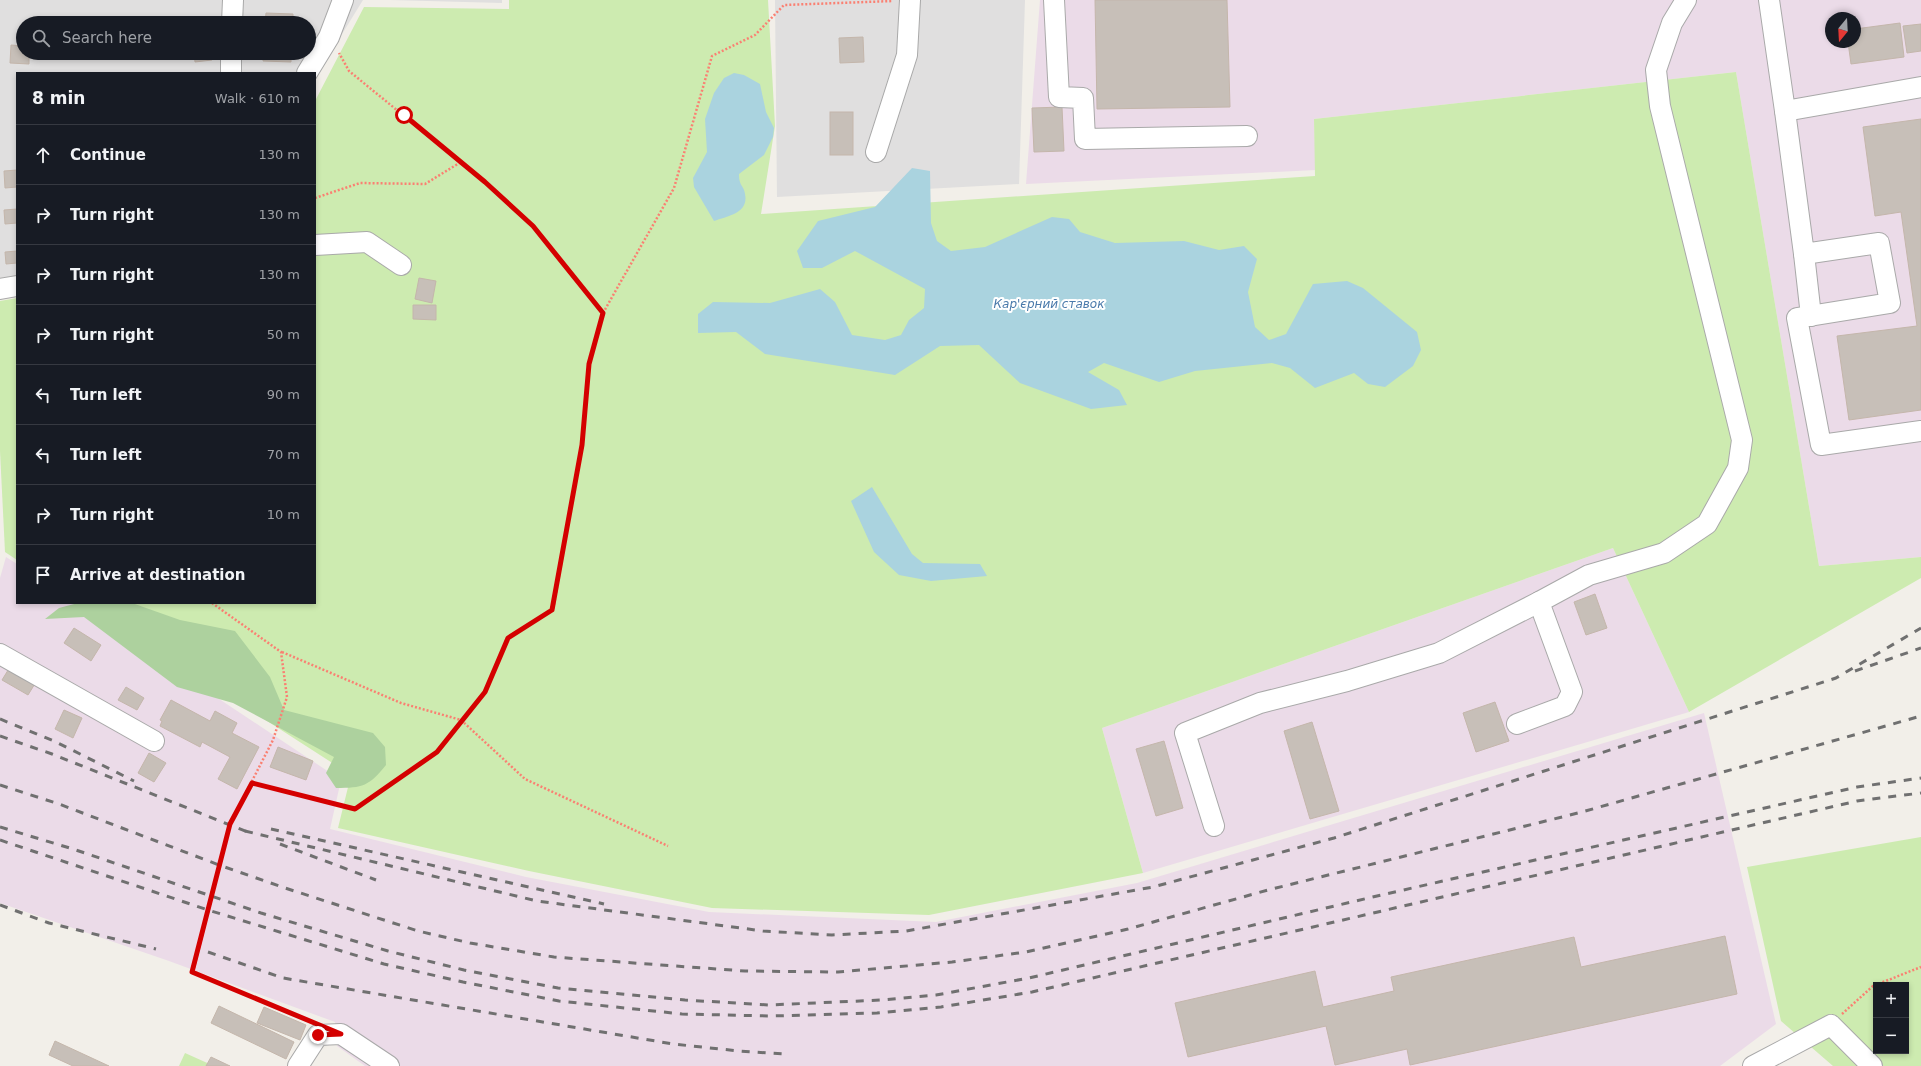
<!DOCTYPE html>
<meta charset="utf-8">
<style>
:root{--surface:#171b24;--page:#242831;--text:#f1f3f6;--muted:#9ea1a6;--line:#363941}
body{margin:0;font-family:"DejaVu Sans",sans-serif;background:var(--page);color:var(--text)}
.controls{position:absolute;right:12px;bottom:12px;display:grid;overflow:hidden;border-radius:0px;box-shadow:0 2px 6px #0003}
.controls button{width:36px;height:36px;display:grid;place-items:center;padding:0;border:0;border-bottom:1px solid var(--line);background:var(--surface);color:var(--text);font:20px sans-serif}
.compass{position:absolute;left:1825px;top:12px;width:36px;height:36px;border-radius:50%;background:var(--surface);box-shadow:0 2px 6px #0003;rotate:198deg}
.stop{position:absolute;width:12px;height:12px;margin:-9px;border:3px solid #d40000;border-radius:50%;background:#fff}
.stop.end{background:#d40000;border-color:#fff;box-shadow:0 1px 4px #0008}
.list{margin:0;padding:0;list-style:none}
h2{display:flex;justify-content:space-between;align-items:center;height:52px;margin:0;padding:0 16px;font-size:17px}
h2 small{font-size:13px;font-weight:400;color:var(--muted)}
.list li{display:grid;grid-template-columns:26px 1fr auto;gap:12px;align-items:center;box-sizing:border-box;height:60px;padding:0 16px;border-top:1px solid var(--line)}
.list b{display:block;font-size:15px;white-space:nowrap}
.list em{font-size:13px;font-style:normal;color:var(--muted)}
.icon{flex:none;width:22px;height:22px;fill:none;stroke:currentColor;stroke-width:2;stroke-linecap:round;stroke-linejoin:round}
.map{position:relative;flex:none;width:1921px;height:1066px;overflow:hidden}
.search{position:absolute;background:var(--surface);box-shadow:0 2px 6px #0003;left:16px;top:16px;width:300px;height:44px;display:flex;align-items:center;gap:10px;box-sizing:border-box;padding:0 14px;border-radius:22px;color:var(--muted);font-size:15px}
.panel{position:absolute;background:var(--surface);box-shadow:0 2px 6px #0003;left:16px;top:72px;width:300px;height:532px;border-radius:0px}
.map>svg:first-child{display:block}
.residential{fill:#e0dfdf;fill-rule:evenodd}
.industrial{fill:#ebdbe8;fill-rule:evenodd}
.grass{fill:#cdebb0;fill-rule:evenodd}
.forest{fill:#add19e}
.water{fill:#aad3df}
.building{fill:#c7bfb8;stroke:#c4b6ab}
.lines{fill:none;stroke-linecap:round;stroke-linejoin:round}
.minor-casing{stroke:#a9a9a9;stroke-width:22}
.path{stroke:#fa8072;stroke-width:2.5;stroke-dasharray:2 2;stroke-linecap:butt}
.minor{stroke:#fff;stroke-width:20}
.rail{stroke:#707070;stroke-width:3;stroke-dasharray:8 8;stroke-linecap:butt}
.route{stroke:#d40000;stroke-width:5}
.labels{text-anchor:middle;stroke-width:4;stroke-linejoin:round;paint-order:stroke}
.water-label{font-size:12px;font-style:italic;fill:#4a7aab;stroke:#fff}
</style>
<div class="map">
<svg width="1921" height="1066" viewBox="0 0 1921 1066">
<rect width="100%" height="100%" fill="#f2efe9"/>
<g class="residential">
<path d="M0,0h363l-48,78v-5h-298v203l-17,2zM23,23h286v30h-286z"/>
<polygon points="390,0 502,0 502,3"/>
<polygon points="775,0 1025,0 1019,184 777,197"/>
</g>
<g class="industrial">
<path d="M1040,0h881v557l-102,9 -83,-494 -422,47 2,51 -290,14zM1831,18h24v24h-24z"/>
<polygon points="1613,548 1689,712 1143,873 1102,728"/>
<polygon points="6,557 17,564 17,603 75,603 341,780 330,829 526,877 709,912 936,922 1137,883 1704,713 1776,1024 1720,1066 365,1066 337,1046 335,1022 169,961 0,903 0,578"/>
</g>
<g class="grass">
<polygon points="509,0 768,0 775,126 761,214 1315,176 1314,119 1736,72 1819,566 1921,557 1921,578 1689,712 1613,548 1102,728 1143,873 929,915 712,908 529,871 338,828 351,775 84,603 315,603 315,101 364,7 509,9"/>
<polygon points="17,298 17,560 5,552 0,451 0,301"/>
<path d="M1921,837v229h-88l-52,-45 -34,-154zM1876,985h30v66h-30z"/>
<polygon points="185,1053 214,1066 179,1066"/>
</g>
<path class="forest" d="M78,603h54l48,17 55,11 35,46 14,33 89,23 12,14 1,18c-17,21 -23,23 -50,23l-10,-15 8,-16 -101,-54 -56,-16 -93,-70 -39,2 14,-11z"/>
<g class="water">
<path d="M734,73l10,2 16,9 6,28 8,16 -1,9 -9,18 -25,19c0,13 5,11 6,20 4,19 -17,22 -31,27l-20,-34 -1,-9 14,-26 -2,-33 9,-26 10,-15z"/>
<polygon points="912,168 930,171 931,223 937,241 951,251 985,247 1052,217 1069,219 1080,232 1115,243 1184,241 1219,250 1244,246 1257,259 1248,292 1255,327 1269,340 1286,334 1313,284 1347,281 1363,288 1417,332 1421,350 1413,366 1385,387 1368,384 1354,373 1315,388 1290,368 1272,363 1195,371 1159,382 1104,363 1088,372 1119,390 1127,405 1091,409 1020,383 979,345 940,346 895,375 765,354 736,332 698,333 698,314 713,302 770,303 820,289 835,302 852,335 885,340 901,335 909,320 924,308 925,289 855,251 822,268 803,268 797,251 818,221 875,207"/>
<polygon points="872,487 912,554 923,563 980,564 987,576 931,581 899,575 874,552 851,501"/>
</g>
<g class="building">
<polygon points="1095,0 1227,0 1230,107 1097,109"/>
<polygon points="266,13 293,14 293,23 265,23"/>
<polygon points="1900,23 1904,57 1851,64 1848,42 1855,42 1855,29"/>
<polygon points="1921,24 1921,51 1907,53 1903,26"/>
<polygon points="863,37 864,62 840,63 839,38"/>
<polygon points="11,45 23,46 23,53 29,53 29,64 10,63"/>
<polygon points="194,53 211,53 212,60 195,62"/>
<polygon points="264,53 291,53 291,62 263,61"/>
<polygon points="1062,107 1064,151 1034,152 1032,108"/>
<rect x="830" y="112" width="23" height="43"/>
<polygon points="1921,119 1921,410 1849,420 1837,336 1917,326 1901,212 1875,216 1863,127"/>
<polygon points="17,170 17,187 5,188 4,171"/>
<polygon points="17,209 17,223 5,224 4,210"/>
<polygon points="17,251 17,263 6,264 5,252"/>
<polygon points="419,278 436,281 432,303 415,299"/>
<polygon points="413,305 436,305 436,320 413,319"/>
<polygon points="1595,594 1607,628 1586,635 1574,602"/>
<polygon points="74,628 101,645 91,661 64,643"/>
<polygon points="10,667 36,682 28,695 2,680"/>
<polygon points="126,687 144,698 137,710 118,700"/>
<polygon points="171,700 210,721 215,711 237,723 232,733 259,747 237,789 218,779 230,757 202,742 200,747 160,726 162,721 160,720"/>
<polygon points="1495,702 1509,741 1476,752 1463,713"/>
<polygon points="64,710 82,718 73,738 55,729"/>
<polygon points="1312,722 1339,811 1310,819 1284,731"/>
<polygon points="1164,741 1183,808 1156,816 1136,749"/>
<polygon points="278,747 313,761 306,780 270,767"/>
<polygon points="149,753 166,763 154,782 138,773"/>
<polygon points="1725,936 1737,994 1410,1065 1407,1049 1335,1065 1326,1026 1188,1057 1175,1003 1315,971 1323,1007 1394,991 1391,977 1574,937 1581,967"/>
<polygon points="219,1006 294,1042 286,1059 211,1023"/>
<polygon points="264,1007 306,1025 300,1040 257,1023"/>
<polygon points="55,1041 109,1066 73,1066 49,1055"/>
<polygon points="211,1057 230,1066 206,1066"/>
</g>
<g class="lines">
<g class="minor-casing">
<g id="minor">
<polyline points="1054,0 1059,97 1083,98 1085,139 1247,136"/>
<polyline points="1769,0 1785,111 1921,87"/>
<polyline points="232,23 233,0"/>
<polyline points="231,73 231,53"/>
<polyline points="307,73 329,37 343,0"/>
<polyline points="1785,111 1804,254 1879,243 1890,303 1797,318 1821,445 1921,431"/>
<polyline points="876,152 907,55 910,0"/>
<polyline points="315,245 367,242 401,265"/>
<polyline points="1804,254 1811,316"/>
<polyline points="0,289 17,286"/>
<polyline points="0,654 154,741"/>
<polyline points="1517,724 1565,706 1572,692 1539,602 1589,575 1664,553 1707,524 1738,468 1742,440 1660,106 1656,70 1672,23 1686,0"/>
<polyline points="1214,826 1185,733 1260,703 1347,681 1439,653 1539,602"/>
<polyline points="298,1066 318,1035 341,1034 389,1066"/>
<polyline points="1753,1066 1831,1025 1872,1066"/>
</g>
</g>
<g class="path">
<polyline points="315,198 360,183 425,184 461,162"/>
<polyline points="603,313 674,188 712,56 755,35 784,5 893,1"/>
<polyline points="212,603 281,652 287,697 273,740 230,824 193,972 309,1021"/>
<polyline points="282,652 401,703 461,720 525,779 668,846"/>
<polyline points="252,783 355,809 437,752 485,692 508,638 553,610 582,445 589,364 603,313 533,225 485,182 349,71 339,53"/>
<polyline points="1842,1014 1873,986 1921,967"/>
</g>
<use href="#minor" class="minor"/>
<g class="rail">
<polyline points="1855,671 1921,648"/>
<polyline points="0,719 54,741 134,781"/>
<polyline points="0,736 52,754 250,833"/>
<polyline points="0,785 59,804 219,865 285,888 418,931 470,943 554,957 661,965 745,971 838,972 952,962 1026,952 1128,929 1268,890 1582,812 1921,716"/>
<polyline points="0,827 73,849 261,913 388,951 464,970 558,988 685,1000 769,1005 881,1000 936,995 1029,978 1377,896 1857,787 1921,778"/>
<polyline points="271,829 604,904"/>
<polyline points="245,831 537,901 763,931 832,935 906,931 1153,887 1334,838 1836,678 1921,628"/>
<polyline points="0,840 208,910 384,964 463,982 559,1001 682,1014 771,1016 877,1013 941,1007 1032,992 1857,801 1921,793"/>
<polyline points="280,844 376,880"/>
<polyline points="0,905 49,923 156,949"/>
<polyline points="208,952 283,978 673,1044 739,1051 785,1054"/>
</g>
</g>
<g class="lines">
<polyline class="route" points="318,1035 341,1034 192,972 230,824 252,783 355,809 437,752 485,692 508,638 552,610 582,445 589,364 603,313 533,226 485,182 404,115"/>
</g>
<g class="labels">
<g class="water-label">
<text x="1049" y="308">Кар'єрний ставок</text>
</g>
</g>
</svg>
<div class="controls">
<button>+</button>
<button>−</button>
</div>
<svg class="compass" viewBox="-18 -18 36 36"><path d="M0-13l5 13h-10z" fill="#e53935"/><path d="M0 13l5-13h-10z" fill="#9ea1a6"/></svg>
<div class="stop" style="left:404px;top:115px"></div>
<div class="stop end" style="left:318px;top:1035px"></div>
<div class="search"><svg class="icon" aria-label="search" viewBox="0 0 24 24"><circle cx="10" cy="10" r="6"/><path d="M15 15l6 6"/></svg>Search here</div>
<section class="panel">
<h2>8 min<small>Walk · 610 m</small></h2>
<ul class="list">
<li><svg class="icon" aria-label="ahead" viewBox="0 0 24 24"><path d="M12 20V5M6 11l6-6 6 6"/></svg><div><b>Continue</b></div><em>130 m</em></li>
<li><svg class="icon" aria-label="right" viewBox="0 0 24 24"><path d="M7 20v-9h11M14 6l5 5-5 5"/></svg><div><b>Turn right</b></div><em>130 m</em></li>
<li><svg class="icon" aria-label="right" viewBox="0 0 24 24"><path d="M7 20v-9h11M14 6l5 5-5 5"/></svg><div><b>Turn right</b></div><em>130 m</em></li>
<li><svg class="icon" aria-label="right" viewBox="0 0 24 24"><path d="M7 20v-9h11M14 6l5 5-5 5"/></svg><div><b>Turn right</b></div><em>50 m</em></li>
<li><svg class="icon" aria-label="left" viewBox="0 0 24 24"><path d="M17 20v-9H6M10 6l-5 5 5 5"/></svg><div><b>Turn left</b></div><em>90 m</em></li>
<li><svg class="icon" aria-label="left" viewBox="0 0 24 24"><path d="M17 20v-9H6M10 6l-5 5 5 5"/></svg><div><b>Turn left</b></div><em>70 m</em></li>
<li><svg class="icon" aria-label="right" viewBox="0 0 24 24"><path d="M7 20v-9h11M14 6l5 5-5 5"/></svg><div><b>Turn right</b></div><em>10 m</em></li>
<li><svg class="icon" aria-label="arrive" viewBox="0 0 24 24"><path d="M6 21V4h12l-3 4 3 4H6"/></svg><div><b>Arrive at destination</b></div></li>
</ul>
</section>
</div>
